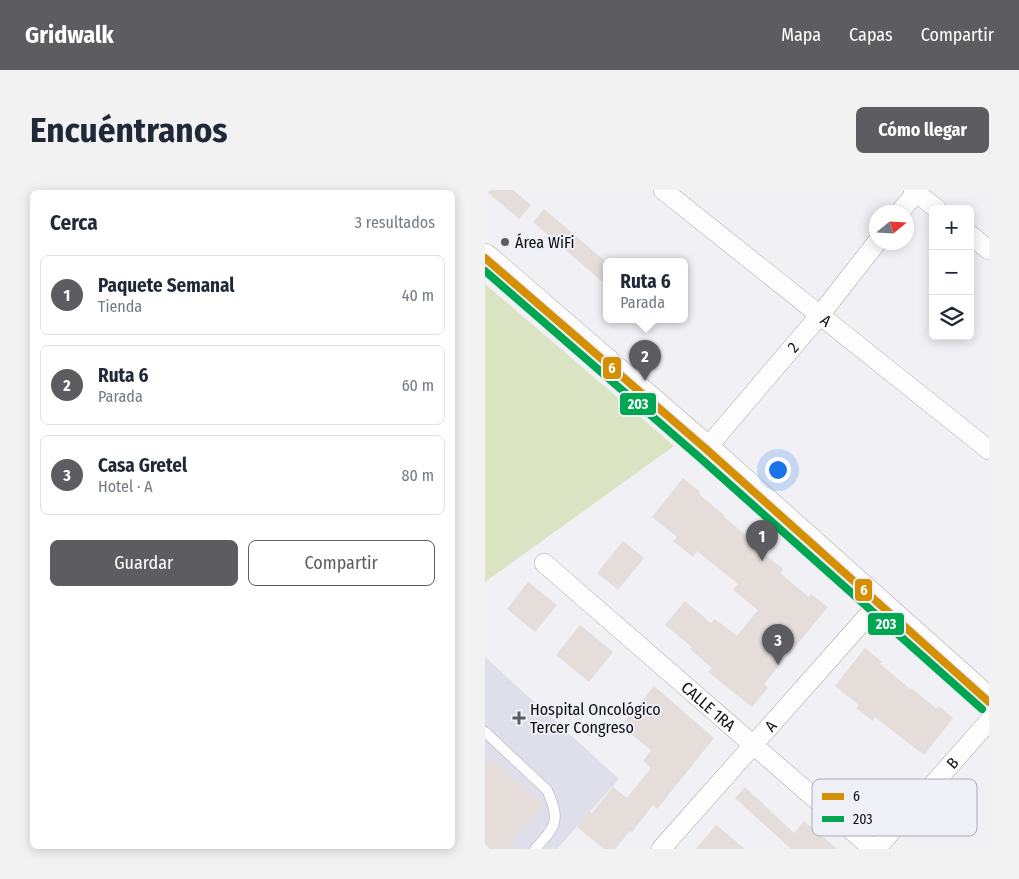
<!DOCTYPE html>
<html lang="es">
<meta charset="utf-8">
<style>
:root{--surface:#fff;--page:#f2f2f3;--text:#1f2937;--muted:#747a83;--line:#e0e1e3;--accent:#5d5d61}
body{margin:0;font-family:"Fira Sans Condensed",sans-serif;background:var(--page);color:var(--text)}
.controls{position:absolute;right:15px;top:15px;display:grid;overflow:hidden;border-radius:8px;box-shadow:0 2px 12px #0003}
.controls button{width:45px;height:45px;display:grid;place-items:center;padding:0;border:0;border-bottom:1px solid var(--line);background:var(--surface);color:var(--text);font:25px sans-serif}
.compass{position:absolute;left:384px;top:15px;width:45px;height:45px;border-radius:50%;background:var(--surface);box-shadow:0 2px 12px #0003;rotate:72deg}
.you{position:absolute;left:292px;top:279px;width:18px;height:18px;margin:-12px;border:4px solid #fff;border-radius:50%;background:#1a73e8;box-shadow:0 0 0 8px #1a73e833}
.badge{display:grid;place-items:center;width:32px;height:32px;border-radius:50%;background:var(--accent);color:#fff;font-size:16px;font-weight:700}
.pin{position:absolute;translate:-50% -41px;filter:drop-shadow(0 1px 2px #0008)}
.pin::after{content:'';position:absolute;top:26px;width:18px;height:15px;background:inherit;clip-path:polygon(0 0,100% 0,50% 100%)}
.popup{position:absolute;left:118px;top:68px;width:85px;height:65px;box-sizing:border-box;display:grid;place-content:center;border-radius:8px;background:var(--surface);filter:drop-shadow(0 1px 4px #0005);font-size:16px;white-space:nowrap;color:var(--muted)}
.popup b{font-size:19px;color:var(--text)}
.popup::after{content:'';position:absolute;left:50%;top:100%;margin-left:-10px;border:10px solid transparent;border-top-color:var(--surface)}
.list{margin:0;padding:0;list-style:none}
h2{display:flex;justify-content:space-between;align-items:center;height:65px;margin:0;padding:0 20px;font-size:21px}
h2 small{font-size:16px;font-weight:400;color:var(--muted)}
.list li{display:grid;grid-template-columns:32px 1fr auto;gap:15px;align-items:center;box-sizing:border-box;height:80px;margin:0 10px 10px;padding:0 10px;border:1px solid var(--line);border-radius:8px}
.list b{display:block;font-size:19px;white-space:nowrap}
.list p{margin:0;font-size:16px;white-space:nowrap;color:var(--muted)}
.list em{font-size:16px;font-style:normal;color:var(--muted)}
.actions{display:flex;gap:10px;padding:15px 20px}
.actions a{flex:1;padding:11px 0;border:1px solid var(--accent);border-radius:8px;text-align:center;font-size:18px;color:var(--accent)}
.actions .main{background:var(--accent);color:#fff}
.icon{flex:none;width:28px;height:28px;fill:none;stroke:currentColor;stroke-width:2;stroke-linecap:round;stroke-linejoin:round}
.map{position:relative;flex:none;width:504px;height:659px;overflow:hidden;border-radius:8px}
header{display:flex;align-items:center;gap:30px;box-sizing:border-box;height:70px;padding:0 25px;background:var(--accent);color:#fff}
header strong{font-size:24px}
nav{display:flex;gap:28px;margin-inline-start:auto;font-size:18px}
.intro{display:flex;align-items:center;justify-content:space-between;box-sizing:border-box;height:120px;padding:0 30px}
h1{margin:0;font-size:35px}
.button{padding:12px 22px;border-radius:8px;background:var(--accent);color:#fff;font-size:18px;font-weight:700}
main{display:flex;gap:30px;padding:0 30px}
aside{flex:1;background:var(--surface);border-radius:8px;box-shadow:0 2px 12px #0003}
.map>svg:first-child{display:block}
.built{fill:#dedfea}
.green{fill:#dae4c3}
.building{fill:#e5ddd9}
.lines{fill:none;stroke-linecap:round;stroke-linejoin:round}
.lane-casing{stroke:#a8a8ac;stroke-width:11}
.street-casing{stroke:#a8a8ac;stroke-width:20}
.primary-casing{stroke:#a8a8ac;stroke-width:29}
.lane{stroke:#fdfdfe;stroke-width:10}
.street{stroke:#fdfdfe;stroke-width:19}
.primary{stroke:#fdfdfe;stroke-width:28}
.bus-1-casing{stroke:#eeeff7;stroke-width:11}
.bus-2-casing{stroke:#eeeff7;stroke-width:11}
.bus-1{stroke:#d48f03;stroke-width:8}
.bus-2{stroke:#00a651;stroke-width:8}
.poi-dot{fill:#5d5d61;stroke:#eeeff7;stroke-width:2}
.labels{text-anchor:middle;stroke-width:4;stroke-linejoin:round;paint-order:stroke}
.poi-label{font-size:16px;fill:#0e0e11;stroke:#eeeff7;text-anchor:start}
.street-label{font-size:16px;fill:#0e0e11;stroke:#eeeff7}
.key{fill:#eeeff7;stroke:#abacb2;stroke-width:1}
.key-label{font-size:14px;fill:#0e0e11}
.line-badge{stroke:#eeeff7;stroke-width:2}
.badge-label{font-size:14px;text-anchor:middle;font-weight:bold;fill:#fff}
</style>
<header>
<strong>Gridwalk</strong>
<nav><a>Mapa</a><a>Capas</a><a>Compartir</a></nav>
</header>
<div class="intro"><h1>Encuéntranos</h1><a class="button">Cómo llegar</a></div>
<main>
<aside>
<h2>Cerca<small>3 resultados</small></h2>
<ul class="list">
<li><span class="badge">1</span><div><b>Paquete Semanal</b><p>Tienda</p></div><em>40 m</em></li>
<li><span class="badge">2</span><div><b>Ruta 6</b><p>Parada</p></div><em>60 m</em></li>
<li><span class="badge">3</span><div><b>Casa Gretel</b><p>Hotel · A</p></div><em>80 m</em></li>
</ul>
<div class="actions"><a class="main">Guardar</a><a>Compartir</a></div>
</aside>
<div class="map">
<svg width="504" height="659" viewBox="0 0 504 659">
<rect width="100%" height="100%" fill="#f0f0f5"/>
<polygon class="built" points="0,467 134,589 72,659 0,659"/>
<polygon class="green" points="0,94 189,256 0,392"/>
<g class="building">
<polygon points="0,0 28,0 46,15 34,29"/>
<polygon points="59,19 121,72 121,95 48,32"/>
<polygon points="198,288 215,302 214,304 240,326 239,327 274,356 272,358 298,379 295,383 324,407 326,404 343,417 279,494 283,498 267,517 223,482 227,478 205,459 207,457 180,435 200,411 226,433 230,429 252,446 273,420 248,400 253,394 212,361 208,367 188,351 192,347 167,327"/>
<polygon points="138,351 159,368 133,400 112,383"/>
<polygon points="43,392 72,415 50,442 22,419"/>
<polygon points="95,435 128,462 104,492 71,465"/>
<polygon points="380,458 397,472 395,474 425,499 426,498 452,519 454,516 468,528 439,565 390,527 388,531 371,518 374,515 350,496"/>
<polygon points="169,496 229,548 172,619 168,615 147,642 145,641 130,659 119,659 92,637 104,621 107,623 128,597 142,608 166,578 158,571 166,560 136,536"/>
<polygon points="6,567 59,615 27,652 35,659 0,659 0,574"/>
<polygon points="260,597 309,643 319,631 352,659 306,659 250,608"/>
<polygon points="231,635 260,659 211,659"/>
</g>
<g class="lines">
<g class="lane-casing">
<path id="lane" d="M0,542l62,58c14,30 9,36 -12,59"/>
</g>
<g class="street-casing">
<g id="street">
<path id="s1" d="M178,0l326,260"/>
<polyline points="428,0 452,19"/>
<polyline points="415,22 433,0"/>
<polyline points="485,45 504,60"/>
<path id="s2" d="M221,259l114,-134 57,-73"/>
<path id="s3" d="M59,373l329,286"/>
<path id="s4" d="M176,659l218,-246"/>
<path id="s5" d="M391,659l113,-128"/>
</g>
</g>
<g class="primary-casing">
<polyline id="primary" points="0,68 221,259 504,512"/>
</g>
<use href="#lane" class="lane"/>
<use href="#street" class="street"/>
<use href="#primary" class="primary"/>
<g class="bus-1-casing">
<polyline id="bus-1" points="0,68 221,259 504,512"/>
</g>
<g class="bus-2-casing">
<polyline id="bus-2" points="0,81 214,267 497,519"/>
</g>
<use href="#bus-1" class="bus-1"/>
<use href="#bus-2" class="bus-2"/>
</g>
<g class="poi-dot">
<circle cx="20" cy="52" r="5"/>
<path d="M31.5 520.5h5v5h5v5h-5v5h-5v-5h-5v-5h5z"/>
</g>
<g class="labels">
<g class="poi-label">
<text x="30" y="58">Área WiFi</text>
<text x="45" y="525">Hospital Oncológico<tspan x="45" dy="18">Tercer Congreso</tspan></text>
</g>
<g class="street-label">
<text dy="6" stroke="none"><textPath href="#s1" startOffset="209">A</textPath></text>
<text dy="6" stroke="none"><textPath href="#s2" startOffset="134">2</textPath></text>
<text dy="6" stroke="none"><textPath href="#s3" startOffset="218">CALLE 1RA</textPath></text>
<text dy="6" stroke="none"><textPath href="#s4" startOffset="165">A</textPath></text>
<text dy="6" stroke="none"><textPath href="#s5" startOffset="115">B</textPath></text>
</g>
</g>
<rect x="327" y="589" width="165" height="57" rx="8" class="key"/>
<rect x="337" y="603" width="22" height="7" fill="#d48f03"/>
<rect x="337" y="626" width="22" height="6" fill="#00a651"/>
<g class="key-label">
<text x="368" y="611">6</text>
<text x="368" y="634">203</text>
</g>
<g class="line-badge">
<rect x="117" y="166" width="20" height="24" rx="5" fill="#d48f03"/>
<rect x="134" y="202" width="38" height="24" rx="5" fill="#00a651"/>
<rect x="369" y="388" width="19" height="24" rx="5" fill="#d48f03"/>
<rect x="382" y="422" width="38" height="24" rx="5" fill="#00a651"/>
</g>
<g class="badge-label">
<text x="127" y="183">6</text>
<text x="153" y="219">203</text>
<text x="379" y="405">6</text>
<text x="401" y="439">203</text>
</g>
</svg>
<div class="controls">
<button>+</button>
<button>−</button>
<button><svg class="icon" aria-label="layers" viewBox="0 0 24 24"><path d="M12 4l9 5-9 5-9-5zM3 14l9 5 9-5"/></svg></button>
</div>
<svg class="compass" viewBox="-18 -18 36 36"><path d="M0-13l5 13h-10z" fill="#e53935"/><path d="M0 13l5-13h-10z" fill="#747a83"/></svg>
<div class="you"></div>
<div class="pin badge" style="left:277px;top:371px">1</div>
<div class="pin badge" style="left:160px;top:191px">2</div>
<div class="popup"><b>Ruta 6</b>Parada</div>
<div class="pin badge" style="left:293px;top:475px">3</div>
</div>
</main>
